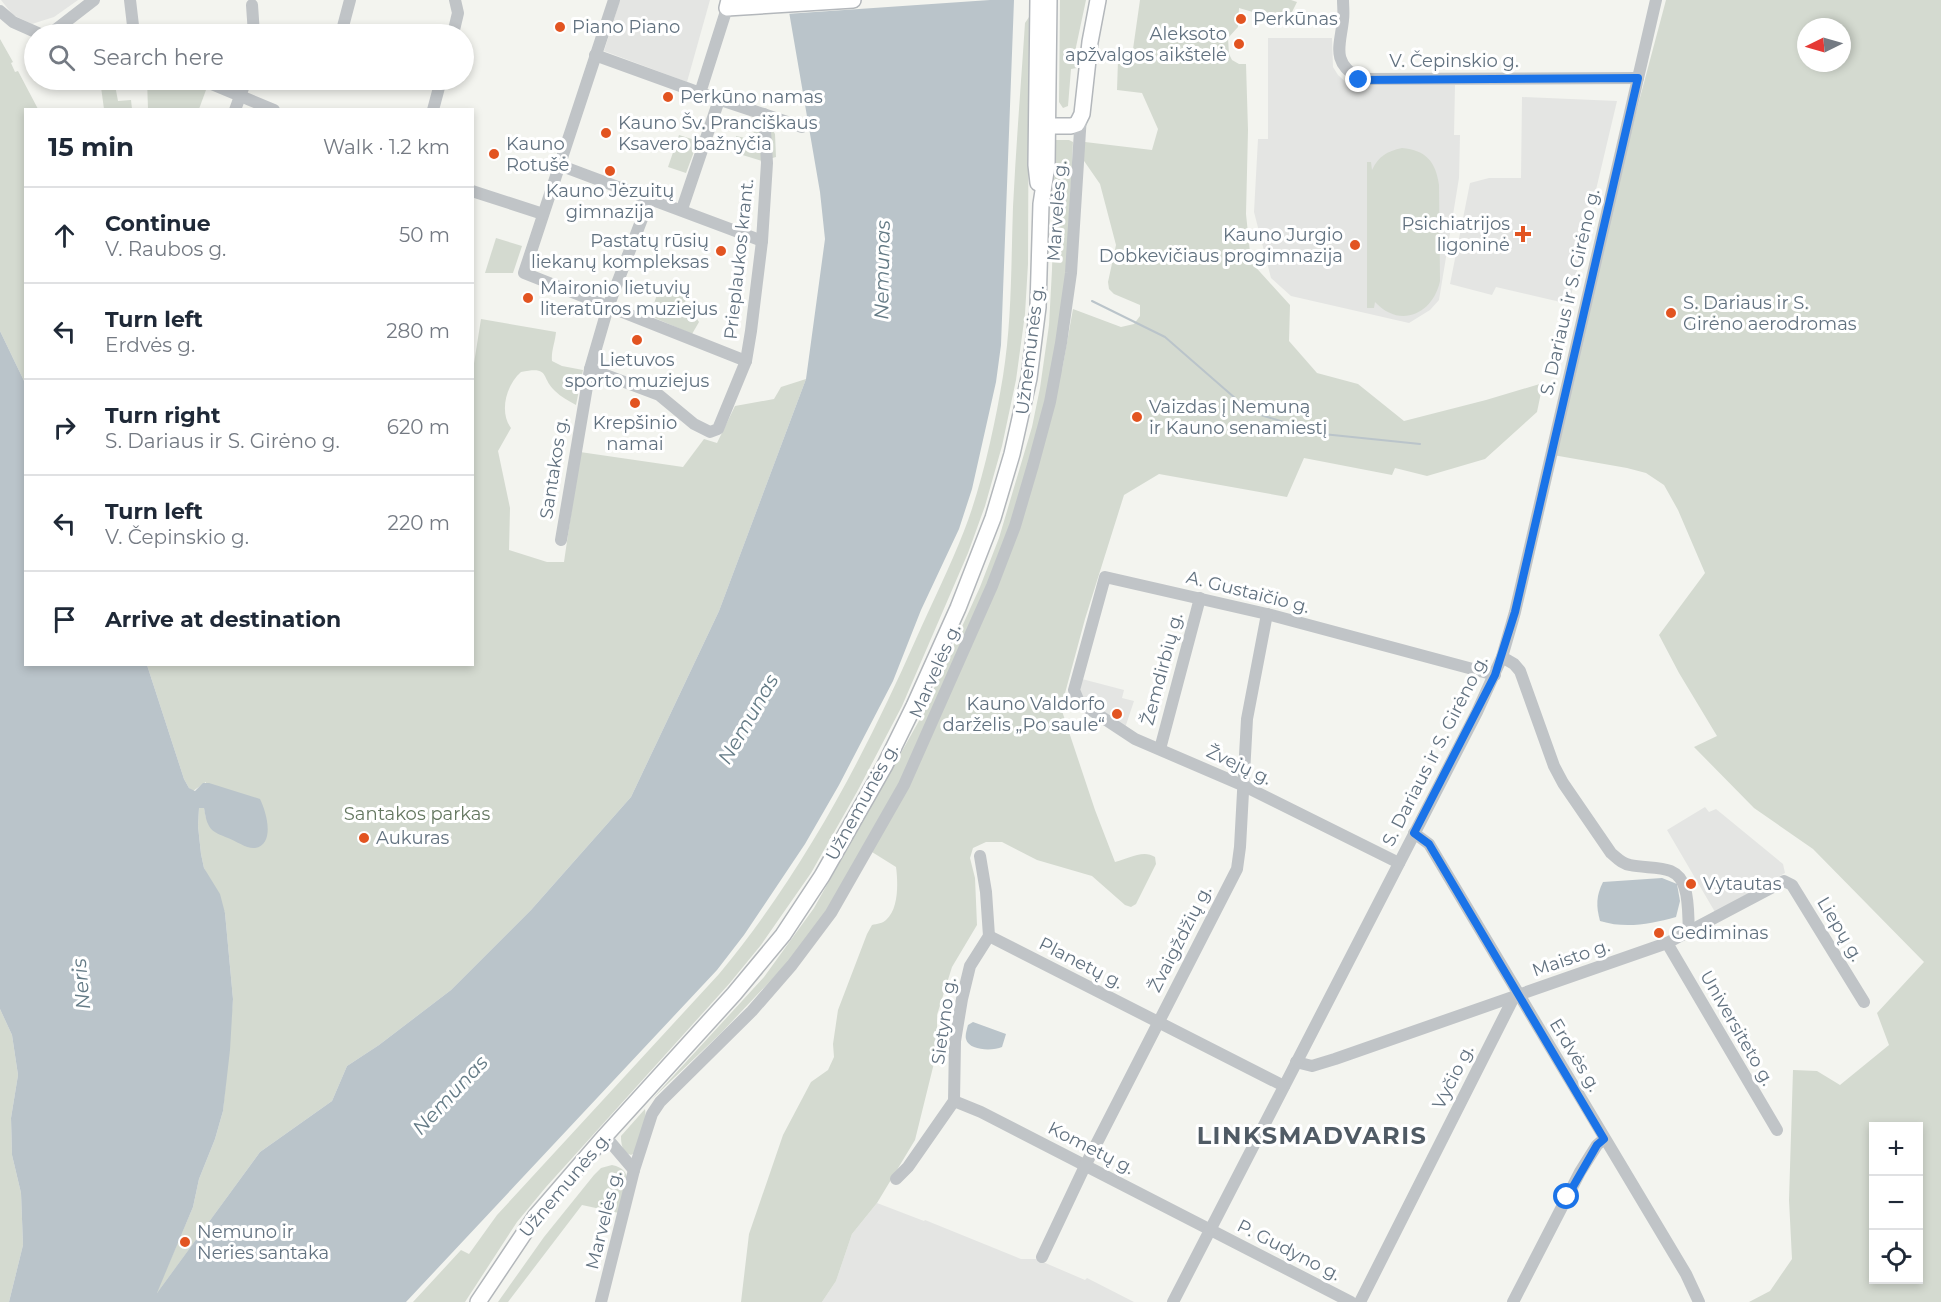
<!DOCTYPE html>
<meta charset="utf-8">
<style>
:root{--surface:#fff;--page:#f6f6f7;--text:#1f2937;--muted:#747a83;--line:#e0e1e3}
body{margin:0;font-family:Montserrat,sans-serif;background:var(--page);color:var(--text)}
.controls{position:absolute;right:18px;bottom:18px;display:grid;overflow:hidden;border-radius:0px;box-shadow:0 3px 9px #0003}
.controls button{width:54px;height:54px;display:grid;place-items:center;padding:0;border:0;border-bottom:2px solid var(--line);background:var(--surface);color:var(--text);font:30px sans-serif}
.compass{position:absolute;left:1797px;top:18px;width:54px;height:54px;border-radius:50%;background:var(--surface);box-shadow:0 3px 9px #0003;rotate:265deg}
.stop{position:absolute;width:18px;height:18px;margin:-14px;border:4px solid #1a73e8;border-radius:50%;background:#fff}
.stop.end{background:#1a73e8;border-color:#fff;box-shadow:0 2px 6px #0008}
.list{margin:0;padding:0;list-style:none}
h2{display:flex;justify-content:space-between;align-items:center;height:78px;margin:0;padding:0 24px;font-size:26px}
h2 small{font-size:20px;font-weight:400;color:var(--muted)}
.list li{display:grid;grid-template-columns:39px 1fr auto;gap:18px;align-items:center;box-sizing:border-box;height:96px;padding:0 24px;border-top:2px solid var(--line)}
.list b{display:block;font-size:22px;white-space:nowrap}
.list p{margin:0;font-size:20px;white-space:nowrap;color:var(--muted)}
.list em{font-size:20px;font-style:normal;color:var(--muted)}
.icon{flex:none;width:33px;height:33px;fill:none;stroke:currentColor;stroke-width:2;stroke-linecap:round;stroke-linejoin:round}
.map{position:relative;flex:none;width:1941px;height:1302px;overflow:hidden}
.search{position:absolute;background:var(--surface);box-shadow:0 3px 9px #0003;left:24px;top:24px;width:450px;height:66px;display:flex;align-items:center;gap:15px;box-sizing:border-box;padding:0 21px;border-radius:33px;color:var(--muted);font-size:22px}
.panel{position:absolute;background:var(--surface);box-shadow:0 3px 9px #0003;left:24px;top:108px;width:450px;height:558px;border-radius:0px}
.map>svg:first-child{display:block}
.built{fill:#e4e5e3}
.green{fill:#d4dad0;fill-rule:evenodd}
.water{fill:#bac4ca}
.pier{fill:#f3f4ef}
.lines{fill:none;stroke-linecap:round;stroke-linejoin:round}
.stream{stroke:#bac4ca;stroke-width:2}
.major-casing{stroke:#b3b7bb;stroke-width:18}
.minor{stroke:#c0c4c7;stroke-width:12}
.major{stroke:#fff;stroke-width:15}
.route{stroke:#1a73e8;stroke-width:8}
.poi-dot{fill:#e25421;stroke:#fff;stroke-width:2}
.labels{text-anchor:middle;stroke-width:6;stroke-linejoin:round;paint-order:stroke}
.poi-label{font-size:18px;fill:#627280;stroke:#fff;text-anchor:start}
.street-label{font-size:18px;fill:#627280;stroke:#fff}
.park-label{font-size:18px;fill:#657861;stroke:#fff}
.water-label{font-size:20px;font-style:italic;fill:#637a85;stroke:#fff}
.district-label{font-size:24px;font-weight:bold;letter-spacing:1.5px;fill:#505b65;stroke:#fff}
</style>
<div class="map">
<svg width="1941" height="1302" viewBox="0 0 1941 1302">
<rect width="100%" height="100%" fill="#f3f4ef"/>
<g class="built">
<polygon points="1,0 78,0 54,17 32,24 13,15"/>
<polygon points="620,0 710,0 687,82 604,51"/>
<polygon points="1268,38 1332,38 1333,67 1338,75 1349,85 1455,85 1454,135 1460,135 1459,178 1439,300 1430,310 1409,323 1291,296 1271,278 1254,212 1258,139 1268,139"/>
<polygon points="1522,97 1617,101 1569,304 1496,287 1492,295 1450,284 1470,183 1489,178 1521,178"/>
<polygon points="1082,679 1124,690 1122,698 1134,701 1125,728 1078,694"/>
<polygon points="1705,807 1709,812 1716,809 1783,864 1785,873 1715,912 1667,830"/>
<polygon points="877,1203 924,1221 925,1220 1021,1259 1036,1259 1085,1280 1087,1278 1134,1302 822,1302 836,1281 852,1234"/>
</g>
<g class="green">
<polygon points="1060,0 1086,0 1076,47 1077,68 1071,69 1068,106 1063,108 1059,102"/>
<path d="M1140,0h151l6,2 -5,10 -36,1 -17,-5 -1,19 -10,11 1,16 3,6 7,4h7l2,66 -2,84 5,48 39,43 -1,36 28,32 41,11 46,37 82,-21 57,-17 -6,29 -52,47 -58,17 -32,-8 -3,7 -88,-17 -17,39 -128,-23 -35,21 -39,124 -24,89 34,102 20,52c13,-3 28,-13 40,-5l1,7 -20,40 -5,3 -6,-2 -33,-29 -55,-16 -35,-18h-16l-13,6 -3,10 5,20 2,47 -25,42 -15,48v36l-22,89 -38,63 -25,31 -16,47 -14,21h-81l8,-68 34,-99 28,-53 17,-12 6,-13 -1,-13 5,-34 29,-76 5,-9c5,-1 11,-2 14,-5 13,-11 12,-38 10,-53l-24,-15 -79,105 -72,76 -69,66 112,-122 50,-69 106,-189 60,-132 19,-49 33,-111 8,-39 9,-63 3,-55 3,-130h14l4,2 -11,228 11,-61 48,18 13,-3 6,-8v-11l-26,-11 -5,-5 -1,-7 8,-37 -16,-61 -18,-26 3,-16 67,8 6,-21 -16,-36 -25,-3 1,-30 15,-11z"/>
<path d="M1666,0h275v1302h-192l21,-11 22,-32 -3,-59 4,-130 24,1 23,14 49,-40 -12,-32 47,-51 -111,-113 -59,-41 -60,-61 23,-11 -38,-63 -20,-38 46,-62 -27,-63 -14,-25 -18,-12 -19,-5 -74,-13 81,-335zM1806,27h36v36h-36zM1874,1126h44v154h-44z"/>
<path d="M1029,17l-1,247 -3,50 -9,66 -14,66 -17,60 -17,47 -66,153 -44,84 -47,83 -50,72 -32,39 -183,203 -29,35 -52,80h-52l48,-52 8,4 28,-39 222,-241c83,-100 145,-217 197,-335 16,-36 34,-72 48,-108 18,-46 31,-106 39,-155 9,-55 8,-113 10,-169 3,-61 8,-123 12,-184z"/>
<polygon points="0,39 13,62 11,63 15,72 18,71 38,109 26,110 25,383 0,331"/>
<polygon points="100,80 114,80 118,101 131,100 132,109 104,109"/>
<polygon points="147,80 183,80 206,90 199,109 148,109"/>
<polygon points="767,120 775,134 776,157 762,161 736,153 736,136 750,139 753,133"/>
<polygon points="679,135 698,141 686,173 668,167"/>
<path d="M1402,148c24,2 34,14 37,37l1,96c-7,33 -40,48 -65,21l-1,6h-7v-146h4l1,8c6,-13 15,-19 30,-22z"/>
<polygon points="496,238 522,246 513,273 485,273"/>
<polygon points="661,282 689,291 682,311 695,316 699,322 692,334 650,316"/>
<path d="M481,319l75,13c-1,11 -5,19 -4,29l10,5 21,4 -7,35c-7,-4 -15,-8 -21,-14 -15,-14 -4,-25 -34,-19 -15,13 -22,40 -10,56l-13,23 12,57 -1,42 38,12h17l16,-110 103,15 21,-28 13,4 18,-37 39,-7 7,-12 25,-8 -87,232 -88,186 -100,113 -80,80 -72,55 -32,21 -15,35 -72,51 -105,144 38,-89 6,-28 16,-40 8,-28 10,-112 -8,-86 -21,-45 -3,-14 -3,-28 1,-18h5l2,10v-36l-13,9 -4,-3 -5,-9 -37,-114 325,-1v-288z"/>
<polygon points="0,1009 12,1035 18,1075 11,1118 12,1155 21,1193 23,1245 9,1302 0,1302"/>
<path d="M645,1109l1,9 -10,34 -5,3c-9,-3 -10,-11 -10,-19z"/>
<path d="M612,1165c26,5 12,30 7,48l-37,-8 -74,97h-10l46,-65 50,-62 7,-7z"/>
</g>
<g class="water">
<path d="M787,0h227l-13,345 -5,37 -24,107 -13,40 -38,81 -28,71 -54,104 -34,59 -61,91 -27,35 -311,332h-397l14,-57 -2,-52 -9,-38 -1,-37 7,-43 -6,-40 -12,-26v-678l25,52 1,281 121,1 37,114 5,9 6,3 8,-8h6l51,16c6,12 16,45 -5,49 -8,1 -19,-7 -27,-10 -7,-3 -15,-5 -19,-12 -3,-5 -4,-12 -5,-18h-5l-1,18 3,28 3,14 16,26 5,19 8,86 -3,51 -7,61 -8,28 -16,40 -6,28 -36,86 103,-141 72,-51 15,-35 32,-21 72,-55 80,-80 100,-113 88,-186 87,-232 19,-140 -5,-47z"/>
<path d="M1662,878l15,6 3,17 -4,16c-26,7 -50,12 -76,4 -4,-15 -4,-25 3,-39z"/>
<path d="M973,1022l33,12 -4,13c-9,4 -33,4 -36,-8 -1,-4 1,-10 2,-14z"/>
</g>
<polygon class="pier" points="784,0 990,0 786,14"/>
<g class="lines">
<polyline class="stream" points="1092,301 1165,337 1251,412 1323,434 1420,444"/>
<g class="major-casing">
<g id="major">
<polyline points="729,0 727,8 853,0"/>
<polyline points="1038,0 1036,165 1038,183"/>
<polyline points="1039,126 1071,126 1077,124 1082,114 1090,42 1098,0"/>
<polyline points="478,1302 535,1217 605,1136 734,994 783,935 822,876 885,765 914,706 958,608 993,518 1012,454 1029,378 1038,307 1041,204 1047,165 1049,0"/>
</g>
</g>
<g class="minor">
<polyline points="130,0 134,34"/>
<polyline points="614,0 524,273 746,361"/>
<path d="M1343,0c0,6 1,13 0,20 -3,27 -12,41 16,59l279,-1"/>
<polyline points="252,5 254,34"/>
<polyline points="0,11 13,22 40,34"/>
<polyline points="50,34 94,0"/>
<polyline points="341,34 350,0"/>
<polyline points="453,34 458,13 455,0"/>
<polyline points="595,55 700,93 802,127"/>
<polyline points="202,80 274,110"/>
<polyline points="700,93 727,8"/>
<polyline points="235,110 246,80"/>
<polyline points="433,110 441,80"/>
<polyline points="559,165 762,241"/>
<polyline points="472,191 543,214"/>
<polyline points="682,209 719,100"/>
<polyline points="590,369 659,395 694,424 710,432 718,429 746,361 751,331 762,241 767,163 764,114"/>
<polyline points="561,540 590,369 608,307 650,198"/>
<path d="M1502,657l12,7 6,7 34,95 9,17 48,70c6,5 11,11 19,12 21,5 48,-3 55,24 4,13 3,29 4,42"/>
<polyline points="1160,749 1200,598"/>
<polyline points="1414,833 1429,844 1686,1274 1699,1302"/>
<polyline points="1399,863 1242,785 1135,739 1079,702 1074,690 1105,577 1267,614 1495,675"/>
<polyline points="989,936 1284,1086"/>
<polyline points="1667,943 1777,1130"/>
<polyline points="1296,1062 1312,1066 1335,1059 1667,943 1784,881 1792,885 1864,1002"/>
<polyline points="954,1101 981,1112 1351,1302"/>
<polyline points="605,1136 634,1170"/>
<polyline points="896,1179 908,1167 954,1101 955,1041 962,999 970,966 989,936 986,892 980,856"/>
<polyline points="1042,1257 1085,1166 1237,869 1240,847 1247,719 1267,614"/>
<polyline points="601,1302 634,1170 652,1114 660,1102 752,1011 792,965 831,913 904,785 992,586 1015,526 1033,465 1050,402 1061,343 1071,273 1081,115"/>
<polyline points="1173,1302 1477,712 1502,657 1515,612 1656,0"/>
<polyline points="1360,1302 1514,997"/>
<polyline points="1513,1302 1580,1172 1597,1145 1604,1139"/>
</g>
<use href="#major" class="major"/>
</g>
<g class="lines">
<polyline class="route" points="1359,80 1638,78 1515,612 1495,675 1414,833 1429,844 1604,1139 1597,1145 1567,1197"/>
</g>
<g class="poi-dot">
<circle cx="1241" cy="19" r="6"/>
<circle cx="560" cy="27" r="6"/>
<circle cx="1239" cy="44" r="6"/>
<circle cx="668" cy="97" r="6"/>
<circle cx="606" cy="133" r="6"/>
<circle cx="494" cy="154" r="6"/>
<circle cx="610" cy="171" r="6"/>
<path d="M1520 225h6v6h6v6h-6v6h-6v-6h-6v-6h6z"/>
<circle cx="1355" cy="245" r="6"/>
<circle cx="721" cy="251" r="6"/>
<circle cx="528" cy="298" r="6"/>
<circle cx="1671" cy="313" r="6"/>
<circle cx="637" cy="340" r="6"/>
<circle cx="635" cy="403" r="6"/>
<circle cx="1137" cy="417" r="6"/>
<circle cx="1117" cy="714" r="6"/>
<circle cx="364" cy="838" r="6"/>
<circle cx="1691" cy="884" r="6"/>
<circle cx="1659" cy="933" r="6"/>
<circle cx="185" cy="1242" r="6"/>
</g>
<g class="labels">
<g class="poi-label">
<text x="1253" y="25">Perkūnas</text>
<text x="572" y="33">Piano Piano</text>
<text x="1227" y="40" text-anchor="end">Aleksoto<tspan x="1227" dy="21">apžvalgos aikštelė</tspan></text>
<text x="680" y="103">Perkūno namas</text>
<text x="618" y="129">Kauno Šv. Pranciškaus<tspan x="618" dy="21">Ksavero bažnyčia</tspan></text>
<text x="506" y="150">Kauno<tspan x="506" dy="21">Rotušė</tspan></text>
<text x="610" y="197" text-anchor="middle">Kauno Jėzuitų<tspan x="610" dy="21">gimnazija</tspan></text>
<text x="1510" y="230" text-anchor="end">Psichiatrijos<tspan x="1510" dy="21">ligoninė</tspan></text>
<text x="1343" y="241" text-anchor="end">Kauno Jurgio<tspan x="1343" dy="21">Dobkevičiaus progimnazija</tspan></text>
<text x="709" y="247" text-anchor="end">Pastatų rūsių<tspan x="709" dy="21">liekanų kompleksas</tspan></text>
<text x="540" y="294">Maironio lietuvių<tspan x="540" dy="21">literatūros muziejus</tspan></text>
<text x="1683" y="309">S. Dariaus ir S.<tspan x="1683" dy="21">Girėno aerodromas</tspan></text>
<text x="637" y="366" text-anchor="middle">Lietuvos<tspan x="637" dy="21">sporto muziejus</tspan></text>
<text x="1149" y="413">Vaizdas į Nemuną<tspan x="1149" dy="21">ir Kauno senamiestį</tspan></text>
<text x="635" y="429" text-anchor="middle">Krepšinio<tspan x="635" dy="21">namai</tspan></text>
<text x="1105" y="710" text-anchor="end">Kauno Valdorfo<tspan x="1105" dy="21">darželis „Po saule“</tspan></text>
<text x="376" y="844">Aukuras</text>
<text x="1703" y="890">Vytautas</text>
<text x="1671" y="939">Gediminas</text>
<text x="197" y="1238">Nemuno ir<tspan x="197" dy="21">Neries santaka</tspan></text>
</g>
<g class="street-label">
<text x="1454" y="67">V. Čepinskio g.</text>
<text transform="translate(1057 211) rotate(-86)" y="6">Marvelės g.</text>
<text transform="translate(739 259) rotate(-84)" y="6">Prieplaukos krant.</text>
<text transform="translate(1570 292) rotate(-77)" y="6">S. Dariaus ir S. Girėno g.</text>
<text transform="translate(1030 350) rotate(-83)" y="6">Užnemunės g.</text>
<text transform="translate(554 468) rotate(-81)" y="6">Santakos g.</text>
<text transform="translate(1248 592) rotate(14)" y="6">A. Gustaičio g.</text>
<text transform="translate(1162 669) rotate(-75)" y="6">Žemdirbių g.</text>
<text transform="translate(935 671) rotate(-66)" y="6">Marvelės g.</text>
<text transform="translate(1435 751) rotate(-63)" y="6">S. Dariaus ir S. Girėno g.</text>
<text transform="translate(1239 765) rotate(25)" y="6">Žvejų g.</text>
<text transform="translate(862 802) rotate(-61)" y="6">Užnemunės g.</text>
<text transform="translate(1840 929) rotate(59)" y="6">Liepų g.</text>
<text transform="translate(1180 939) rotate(-63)" y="6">Žvaigždžių g.</text>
<text transform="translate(1571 958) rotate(-19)" y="6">Maisto g.</text>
<text transform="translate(1081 963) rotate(27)" y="6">Planetų g.</text>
<text transform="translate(944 1021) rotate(-82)" y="6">Sietyno g.</text>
<text transform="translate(1737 1028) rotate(60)" y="6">Universiteto g.</text>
<text transform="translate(1575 1055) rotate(59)" y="6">Erdvės g.</text>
<text transform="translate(1453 1077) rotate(-63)" y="6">Vyčio g.</text>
<text transform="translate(1091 1148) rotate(27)" y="6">Kometų g.</text>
<text transform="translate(565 1185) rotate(-50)" y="6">Užnemunės g.</text>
<text transform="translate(604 1220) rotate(-76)" y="6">Marvelės g.</text>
<text transform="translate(1289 1250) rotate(27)" y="6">P. Gudyno g.</text>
</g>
<g class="park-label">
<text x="417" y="820">Santakos parkas</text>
</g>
<g class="water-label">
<text transform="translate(882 270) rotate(-89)" y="7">Nemunas</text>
<text transform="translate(748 719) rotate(-60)" y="7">Nemunas</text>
<text transform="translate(81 984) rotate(-95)" y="7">Neris</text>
<text transform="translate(450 1095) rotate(-47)" y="7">Nemunas</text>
</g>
<g class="district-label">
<text x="1312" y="1144">LINKSMADVARIS</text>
</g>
</g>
</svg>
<div class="controls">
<button>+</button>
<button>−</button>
<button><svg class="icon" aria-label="locate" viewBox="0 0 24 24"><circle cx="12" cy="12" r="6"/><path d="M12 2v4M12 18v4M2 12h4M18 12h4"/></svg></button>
</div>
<svg class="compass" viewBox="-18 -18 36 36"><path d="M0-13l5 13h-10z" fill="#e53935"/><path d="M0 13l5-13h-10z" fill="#747a83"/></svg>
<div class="stop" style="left:1567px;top:1197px"></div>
<div class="stop end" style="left:1359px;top:80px"></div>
<div class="search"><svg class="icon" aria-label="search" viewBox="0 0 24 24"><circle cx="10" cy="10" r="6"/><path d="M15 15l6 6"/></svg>Search here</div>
<section class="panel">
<h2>15 min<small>Walk · 1.2 km</small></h2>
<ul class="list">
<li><svg class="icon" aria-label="ahead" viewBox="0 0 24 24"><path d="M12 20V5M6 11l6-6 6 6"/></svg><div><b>Continue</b><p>V. Raubos g.</p></div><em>50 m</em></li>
<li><svg class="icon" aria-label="left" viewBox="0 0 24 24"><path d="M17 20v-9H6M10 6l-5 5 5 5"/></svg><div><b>Turn left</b><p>Erdvės g.</p></div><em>280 m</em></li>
<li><svg class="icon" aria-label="right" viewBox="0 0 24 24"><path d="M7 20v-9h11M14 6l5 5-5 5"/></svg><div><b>Turn right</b><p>S. Dariaus ir S. Girėno g.</p></div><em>620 m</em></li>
<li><svg class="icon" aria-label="left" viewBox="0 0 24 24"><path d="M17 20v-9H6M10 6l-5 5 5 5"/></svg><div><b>Turn left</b><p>V. Čepinskio g.</p></div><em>220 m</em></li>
<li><svg class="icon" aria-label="arrive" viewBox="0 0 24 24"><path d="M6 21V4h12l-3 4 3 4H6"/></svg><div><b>Arrive at destination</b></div></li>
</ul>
</section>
</div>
